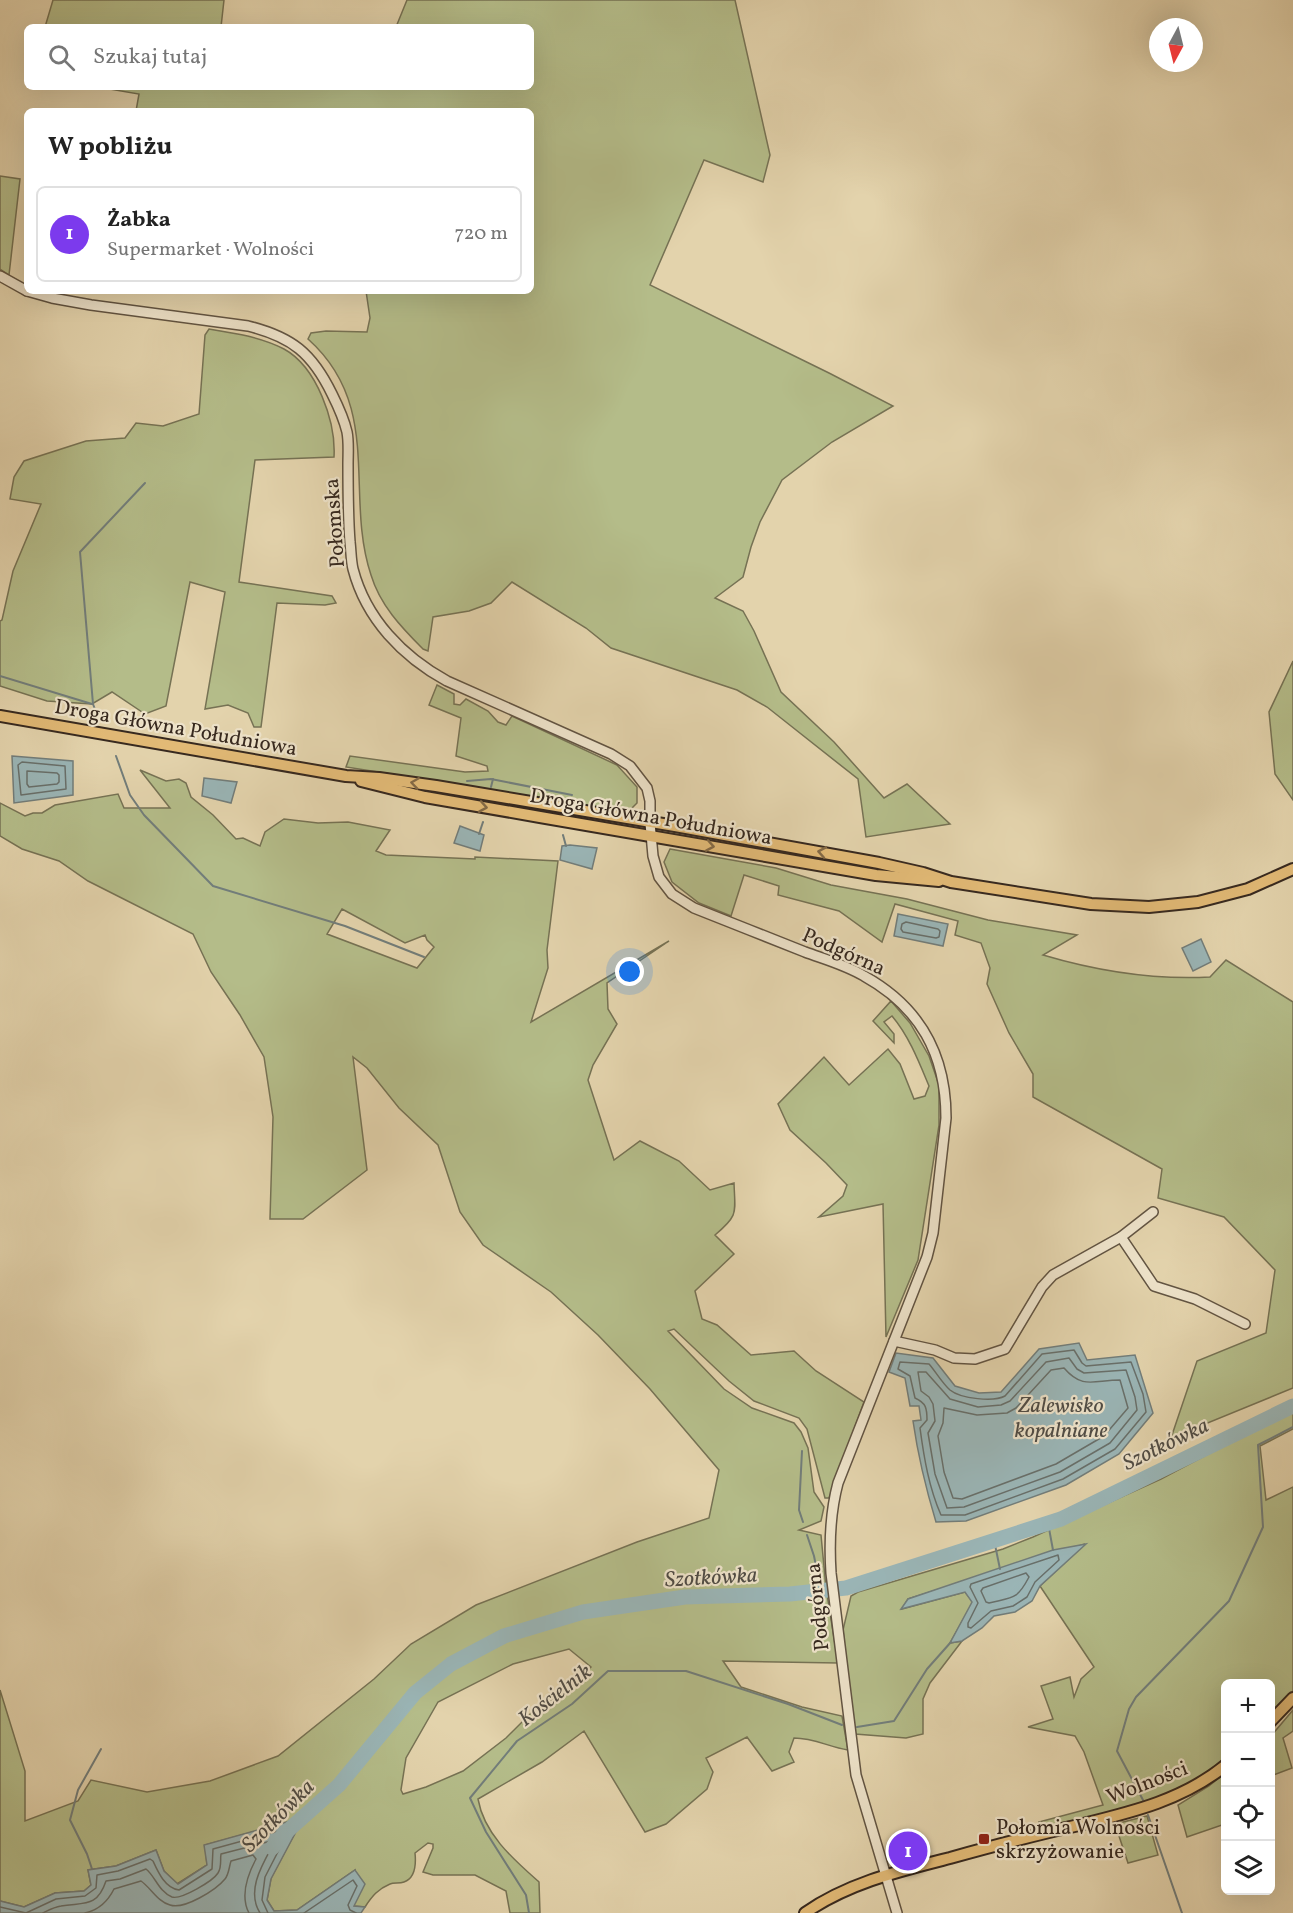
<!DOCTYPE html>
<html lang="pl">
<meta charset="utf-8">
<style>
:root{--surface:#fff;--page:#f2f2f2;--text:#222;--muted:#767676;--line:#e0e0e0;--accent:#7c3aed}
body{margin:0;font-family:Vollkorn,serif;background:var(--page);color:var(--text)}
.controls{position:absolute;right:18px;bottom:18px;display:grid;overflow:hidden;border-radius:9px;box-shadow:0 6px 24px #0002}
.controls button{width:54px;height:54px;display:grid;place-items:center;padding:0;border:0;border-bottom:2px solid var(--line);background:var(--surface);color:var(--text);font:30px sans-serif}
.compass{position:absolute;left:1149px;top:18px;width:54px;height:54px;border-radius:50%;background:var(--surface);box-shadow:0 6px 24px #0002;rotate:187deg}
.you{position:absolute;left:630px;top:972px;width:21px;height:21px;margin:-15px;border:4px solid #fff;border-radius:50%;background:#1a73e8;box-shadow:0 0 0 9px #1a73e833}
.badge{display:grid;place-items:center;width:39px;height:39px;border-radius:50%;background:var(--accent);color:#fff;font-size:20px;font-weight:700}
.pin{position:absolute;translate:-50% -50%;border:3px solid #fff;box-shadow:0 2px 6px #0006}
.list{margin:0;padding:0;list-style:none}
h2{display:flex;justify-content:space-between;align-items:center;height:78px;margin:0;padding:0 24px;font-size:26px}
h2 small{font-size:20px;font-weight:400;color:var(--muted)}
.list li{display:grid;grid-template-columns:39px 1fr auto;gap:18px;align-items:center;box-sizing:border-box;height:96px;margin:0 12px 12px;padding:0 12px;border:2px solid var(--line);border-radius:9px}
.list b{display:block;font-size:22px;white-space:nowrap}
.list p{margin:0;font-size:20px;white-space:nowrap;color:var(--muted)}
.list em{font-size:20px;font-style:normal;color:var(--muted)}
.icon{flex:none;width:33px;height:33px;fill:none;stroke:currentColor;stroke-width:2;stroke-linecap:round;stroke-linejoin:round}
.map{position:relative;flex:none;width:1293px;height:1913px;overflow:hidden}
.search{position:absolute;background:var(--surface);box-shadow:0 6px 24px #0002;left:24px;top:24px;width:510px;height:66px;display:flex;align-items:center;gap:15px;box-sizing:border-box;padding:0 21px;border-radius:9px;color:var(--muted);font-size:22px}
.panel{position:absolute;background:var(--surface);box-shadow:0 6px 24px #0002;left:24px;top:108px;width:510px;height:186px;border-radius:9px}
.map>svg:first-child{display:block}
.green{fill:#b4bc89;stroke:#767254;stroke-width:1.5;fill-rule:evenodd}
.water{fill:#9ab5b6;stroke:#727d7a;stroke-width:1.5}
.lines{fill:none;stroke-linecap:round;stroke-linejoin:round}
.shore{stroke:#686f6a;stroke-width:1.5}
.stream{stroke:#727d7a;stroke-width:2}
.river{stroke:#9ab5b6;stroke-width:15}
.minor-casing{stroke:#625442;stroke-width:12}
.major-casing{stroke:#37291f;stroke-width:14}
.minor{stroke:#ede2c9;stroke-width:9}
.major{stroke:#e2ba76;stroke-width:10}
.oneway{stroke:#846a46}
.poi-dot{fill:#8f2418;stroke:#ede2c9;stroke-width:2}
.labels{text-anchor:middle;stroke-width:4.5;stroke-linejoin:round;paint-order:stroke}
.street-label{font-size:21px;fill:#37291f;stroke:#ede2c9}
.poi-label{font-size:21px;fill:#37291f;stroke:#ede2c9;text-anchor:start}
.water-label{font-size:22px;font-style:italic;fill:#504c45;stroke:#ede2c9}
</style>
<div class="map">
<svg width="1293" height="1913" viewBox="0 0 1293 1913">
<rect width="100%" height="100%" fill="#e3d3ac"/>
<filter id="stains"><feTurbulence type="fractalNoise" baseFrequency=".00333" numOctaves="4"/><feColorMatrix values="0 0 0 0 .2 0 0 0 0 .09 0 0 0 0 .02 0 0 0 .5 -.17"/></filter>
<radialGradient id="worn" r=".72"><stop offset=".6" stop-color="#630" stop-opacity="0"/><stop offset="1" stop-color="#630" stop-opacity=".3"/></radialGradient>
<g class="green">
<polygon points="53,0 224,0 221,27 45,27"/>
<path d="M407,0h328l35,155 -7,27 -59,-22 -54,125 179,88 64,33 -61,36 -50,38 -22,42 -9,25 -8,30 -28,21 28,13 11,20 27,61 53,50 50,56 23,-14 43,40 -84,13 -8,-58 -91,-72 -30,-17 -126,-42 -25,-20 -74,-46 -21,21 -22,8 -36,6 -5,34 -5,-2c-22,-22 -43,-44 -52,-74 -27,-81 13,-168 -63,-236l3,-6 15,-2 41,1 3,-14 -4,-27h165v-180h-395l3,-17 -41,-7h433v-60h-135z"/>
<polygon points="0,176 20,179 9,275 0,269"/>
<path d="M209,329c25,4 52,8 75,20 33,18 52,73 50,108l-79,3 -16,122 93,14 4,7 -11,2 -48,-2 -16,124h-7l-6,-14 -20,-8 -23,4 20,-117 -35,-10 -24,124 -21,8 -33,-22 -20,12 -45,-3 -47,-15v-65l2,-1 11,-49 28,-67 -31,-5 4,-22 10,-16 62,-20 39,-3 11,-15 27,3 36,-12 6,-79z"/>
<polygon points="1293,661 1293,800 1275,774 1269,712"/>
<polygon points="437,685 454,694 454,704 460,705 466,699 488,711 498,722 506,725 512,716 617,765 637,787 637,803 628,812 614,812 461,785 346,767 350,756 465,772 488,771 487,766 456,756 461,718 429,705"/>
<path d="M140,770l26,11 13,-2 7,4 5,14 22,18 23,24 7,-1 17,8 5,-14 19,-13 34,4 30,-1 42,8 -14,21 10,4 89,4v-2l83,4 -11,89 1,18 -17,54 138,-81 -62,42 1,26 9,15 -24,41 -5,15 26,80 26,-19 39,20 31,29 24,-7c1,30 5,32 -19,52l19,19 -39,37 7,28 15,6 34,30 43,-4 22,20 48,31 -35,96h-4l-18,-69 -8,-11 -45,-17 -25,-20 -55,-52 -6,2 56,58 28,19 42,15 7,9 7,16 6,44 10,15 -3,14 -22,9 22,5 5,53 12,75 -115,-2 18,26 61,20 40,9 6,34c-19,-3 -34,-12 -54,-12l-5,14 5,10 -22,9 -25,-34 -41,21 7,14 -6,17 -41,35 -21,8 -61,-101 -42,31 -64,37c6,35 35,60 61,83l1,31h-30l-4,-22 -31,-16h-42l-10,-3 10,-24v-4l-5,-1 -13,10c1,10 1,25 -11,29 -5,2 -10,0 -14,2 -12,5 -18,12 -25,23l-12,-1 2,-36 -58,40 -23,1 -7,-11 4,-22 25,-47 -12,3 9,-13 -88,24 2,20 -30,19 -13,-13 -8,-21 -40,16 -28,4 3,15 -7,6 -29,2 -31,14 -24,-6v-211l25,81v50l53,-20 13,-21 56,12 63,-11 68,-25 96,-77 37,-35 65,-39 161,-63 72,-24 10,-48 -69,-81 -52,-54 -47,-43 -68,-47 -23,-33 -22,-67 -39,-37 -32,-40 -14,-11 14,113 -64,49h-33l3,-102 -9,-60 -24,-42 -29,-43 -18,-38 -105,-53 -29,-20 -37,-12 -22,-13v-33l25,13 8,-3h9l13,-8 63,-11 6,14h46zM342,909l63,34 20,-8 2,5 7,7 -17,21 -90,-34zM569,1649l22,18 -37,32 -21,12 -27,27 -43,33 -37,16 -23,7 -2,-4 5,-32 32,-56 75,-38z"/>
<path d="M670,849l106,19 55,17 76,14 81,21 89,15 -34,20c54,16 111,25 167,22l16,-17 67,42v386l-122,50 26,-77 69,-28 9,-63 -51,-53 -66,-19 4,-29 -129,-72v-23l-24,-41 -22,-49 3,-16 -9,-25 -26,-8 3,-14 -63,-17 -13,38 -43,-31 -61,-16 1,-9 -35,-11 -13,41 -32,-13 -27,-21 -8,-20z"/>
<path d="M891,1001l19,22 19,33 10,29v40l-21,135 -32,77 -3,-133 -64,13 24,-21 4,-11 -21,-22 -36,-33 -12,-26 46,-47 25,28 39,-36 12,15 14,35 11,-3 4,-10c-10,-24 -20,-50 -37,-70l-8,6 10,12v9l-21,-22z"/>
<path d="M1293,1409v20l-33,17 6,54 27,-13v204l-22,25 -1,-32h-44l-1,73c-11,10 -23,21 -37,28 -45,23 -98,32 -147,42l-2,-5 64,-17 -19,-53 -9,-16 -47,-9 25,-8 -12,-33 29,-9 4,20 7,-18 13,-12 -54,-81 45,-42 -177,55 -6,10 63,-17 8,10 -23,41 12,-2 -32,42 -7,16v35l-17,4 -51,-4 -4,-15 -8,-89 8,-34 7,-4 145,-43 30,-12 128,-58z"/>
<polygon points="1293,1710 1293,1731 1283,1738 1292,1768 1271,1776 1271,1736"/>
<polygon points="1225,1773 1225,1824 1187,1837 1178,1805 1209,1786"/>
<polygon points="1147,1816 1158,1855 1128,1863 1115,1824"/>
</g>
<g class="water">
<polygon points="12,756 73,761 73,795 14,803"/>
<polygon points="204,778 237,782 231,803 202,796"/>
<polygon points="460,826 484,835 480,851 454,843"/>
<polygon points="570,845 597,848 592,869 560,860 562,846"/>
<polygon points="898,914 948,924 943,946 894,936"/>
<polygon points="1201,939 1211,962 1193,971 1182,948"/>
<path d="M1079,1343l8,17 48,-5 18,58 -34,41 -53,31 -100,36 -30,1c-10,-33 -18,-66 -23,-101l8,-1 -2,-14h-9l-5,-28 -16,-6 7,-19 37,5 22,28 24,7 22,-1 38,-43z"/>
<polygon points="1086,1544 1040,1586 1032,1601 1015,1612 994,1616 982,1628 962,1641 950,1643 972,1602 965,1592 901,1609 908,1599 1053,1550"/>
<polygon points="294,1820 285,1833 297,1830 271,1879 267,1900 274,1911 297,1910 355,1870 365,1884 354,1906 365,1907 361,1913 0,1913 0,1901 24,1907 55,1893 84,1891 91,1885 88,1870 116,1866 156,1850 164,1871 178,1884 207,1865 204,1845"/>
</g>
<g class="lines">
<g class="shore">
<polygon points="22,762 65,766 66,789 21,795 18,765"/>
<polygon points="27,771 57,773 59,775 59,782 57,784 29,787 27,784"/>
<polygon points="906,922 938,929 940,931 939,937 936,938 903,932 901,929 902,924"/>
<path d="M1074,1350l8,13 4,3 45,-4 12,32 3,18 -31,37 -52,30 -98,36h-24c-12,-27 -17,-57 -21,-87l7,-8c0,-12 -1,-17 -12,-22l-5,-22 -12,-7 2,-7 29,2c7,8 13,19 21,26 11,9 44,12 55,6l37,-42z"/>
<polygon points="1069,1358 1077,1369 1084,1373 1126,1370 1135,1397 1137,1410 1110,1443 1060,1472 964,1507 947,1508 935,1474 928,1433 935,1421 933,1404 929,1397 921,1391 918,1372 926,1372 950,1399 978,1407 1001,1405 1010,1401 1046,1362"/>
<path d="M1064,1368c19,22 30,12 56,12l8,28 -24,28 -48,28 -94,35 -9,-1 -9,-26 -6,-36 5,-13 1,-15 33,7 30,-2 9,-5 35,-38z"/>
<polygon points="1058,1555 1059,1560 1035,1582 1027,1597 1013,1606 991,1611 971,1628 968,1627 968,1623 978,1603 970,1587 971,1584"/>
<path d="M1026,1573l3,4c-12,23 -16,20 -40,26l-3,-1 -5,-11 2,-3z"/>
<path d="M0,1907l26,6 30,-14 29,-3 11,-8 1,-13 21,-4 32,-12 3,2c5,11 12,27 26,29l33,-21 1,-20 66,-18 5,9 -19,37 -3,23 6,13"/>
<path d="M43,1913c6,-3 11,-6 18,-7 23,-4 36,2 45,-25l14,-2 26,-10c9,7 13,23 26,28 9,3 41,-16 46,-24 4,-6 2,-13 3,-19l50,-13 2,4c-11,20 -27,46 -13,68"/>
<path d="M85,1913c14,-3 23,-12 29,-24l27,-8c10,7 17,21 29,24 14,5 46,-15 55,-26 4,-5 4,-12 6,-18l22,-6 3,4c-8,15 -16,37 -7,54"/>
<polyline points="304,1913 353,1880 357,1886 348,1905 350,1910 356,1913"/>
</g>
<g class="stream">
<polyline points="0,676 92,704"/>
<polyline points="97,715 93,704 80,552 145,483"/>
<polyline points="116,756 130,795 144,815 213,886 345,926 424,957"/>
<polyline points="467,781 491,779 572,795"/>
<polyline points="491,787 493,779"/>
<polyline points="479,834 483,822"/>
<polyline points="563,835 566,846"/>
<polyline points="802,1451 799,1510 803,1522"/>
<polyline points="1048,1523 1053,1550"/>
<polyline points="807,1535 814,1556 821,1591"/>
<polyline points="994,1540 1000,1569"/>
<polyline points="857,1727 894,1721 927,1669 951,1642"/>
<polyline points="1143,1800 1117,1751 1129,1709 1136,1697 1229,1601 1263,1527 1258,1445 1293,1427"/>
<polyline points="1148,1815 1182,1913"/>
<polyline points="92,1869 87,1854 70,1820 78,1790 101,1749"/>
<polyline points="529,1913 526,1895 486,1832 470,1798 517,1741 572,1704 608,1671 686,1671 788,1704 842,1725"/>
</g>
<polyline class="river" points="272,1848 284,1834 339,1785 415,1693 451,1664 504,1636 583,1612 685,1597 790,1594 846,1588 1061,1519 1293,1406"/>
<g class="minor-casing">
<g id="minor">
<polyline points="0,276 27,291"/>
<path d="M27,291l25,7 39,7 157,21c44,11 64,27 84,68 6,12 12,25 15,38 2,10 1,22 1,32 0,26 0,52 2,78 1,8 1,19 3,27 13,50 50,88 94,112l164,73 19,12 17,22 3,13v22l3,33 6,21 13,17 22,14c37,15 74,29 111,44 19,7 41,13 59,24 56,31 82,78 82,142l-13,115 -6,24 -89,226c-8,30 -9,59 -7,90l25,202 41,138"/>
<polyline points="1121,1237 1154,1286 1195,1299 1245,1324"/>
<polyline points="894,1341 935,1350 954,1358 975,1359 1005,1349 1042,1287 1053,1275 1121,1237 1153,1212"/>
</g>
</g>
<g class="major-casing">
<g id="major">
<polyline points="0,716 346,776 379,778 436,786 675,826 879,863 923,873 951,882 1091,904 1149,907 1198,902 1248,889 1293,869"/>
<polyline points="361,781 425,797 540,817 876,875 939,881"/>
<polyline points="1270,1722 1293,1698"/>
<path d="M805,1913c43,-30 94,-42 145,-55 43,-12 85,-23 129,-33 53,-13 104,-25 147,-60"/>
</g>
</g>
<use href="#minor" class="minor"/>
<use href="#major" class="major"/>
</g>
<defs><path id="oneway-chevron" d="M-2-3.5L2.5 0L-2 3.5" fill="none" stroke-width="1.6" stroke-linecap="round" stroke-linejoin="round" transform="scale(1.5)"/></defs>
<g class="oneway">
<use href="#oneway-chevron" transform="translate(415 783) rotate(-172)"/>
<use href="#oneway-chevron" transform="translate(483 807) rotate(10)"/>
<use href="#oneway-chevron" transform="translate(710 846) rotate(10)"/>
<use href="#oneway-chevron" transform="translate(822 852) rotate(-170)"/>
</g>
<rect class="poi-dot" x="978" y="1833" width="12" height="12" rx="3"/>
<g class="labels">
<g class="street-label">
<text transform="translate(334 523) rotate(-94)" y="7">Połomska</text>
<text transform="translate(176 727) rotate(10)" y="7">Droga Główna Południowa</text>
<text transform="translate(651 816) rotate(10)" y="7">Droga Główna Południowa</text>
<text transform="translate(844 951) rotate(24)" y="7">Podgórna</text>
<text transform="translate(817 1607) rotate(-96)" y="7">Podgórna</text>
<text transform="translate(1147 1782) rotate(-21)" y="7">Wolności</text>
</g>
<g class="poi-label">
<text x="996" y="1834">Połomia Wolności<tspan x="996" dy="24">skrzyżowanie</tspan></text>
</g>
<g class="water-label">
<text x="1061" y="1412">Zalewisko<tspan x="1061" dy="25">kopalniane</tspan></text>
<text transform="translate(1165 1443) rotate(-26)" y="8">Szotkówka</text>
<text transform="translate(711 1576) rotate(-3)" y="8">Szotkówka</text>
<text transform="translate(554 1694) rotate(-38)" y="8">Kościelnik</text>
<text transform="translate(277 1815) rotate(-45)" y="8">Szotkówka</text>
</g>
</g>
<rect width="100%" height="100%" filter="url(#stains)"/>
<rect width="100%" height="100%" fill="url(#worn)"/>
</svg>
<div class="controls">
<button>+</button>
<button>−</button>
<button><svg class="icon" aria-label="locate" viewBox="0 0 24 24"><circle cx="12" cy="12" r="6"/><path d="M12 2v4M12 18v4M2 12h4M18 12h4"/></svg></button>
<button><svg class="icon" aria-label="layers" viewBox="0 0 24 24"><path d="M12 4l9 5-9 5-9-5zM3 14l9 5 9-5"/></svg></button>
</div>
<svg class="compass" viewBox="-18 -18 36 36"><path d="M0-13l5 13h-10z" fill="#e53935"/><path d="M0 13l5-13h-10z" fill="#767676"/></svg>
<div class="you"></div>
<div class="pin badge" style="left:908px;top:1851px">1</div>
<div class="search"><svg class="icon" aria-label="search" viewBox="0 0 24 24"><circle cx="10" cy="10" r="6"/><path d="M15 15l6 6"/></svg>Szukaj tutaj</div>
<section class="panel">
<h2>W pobliżu<small></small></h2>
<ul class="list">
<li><span class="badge">1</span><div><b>Żabka</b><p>Supermarket · Wolności</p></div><em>720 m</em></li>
</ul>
</section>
</div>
